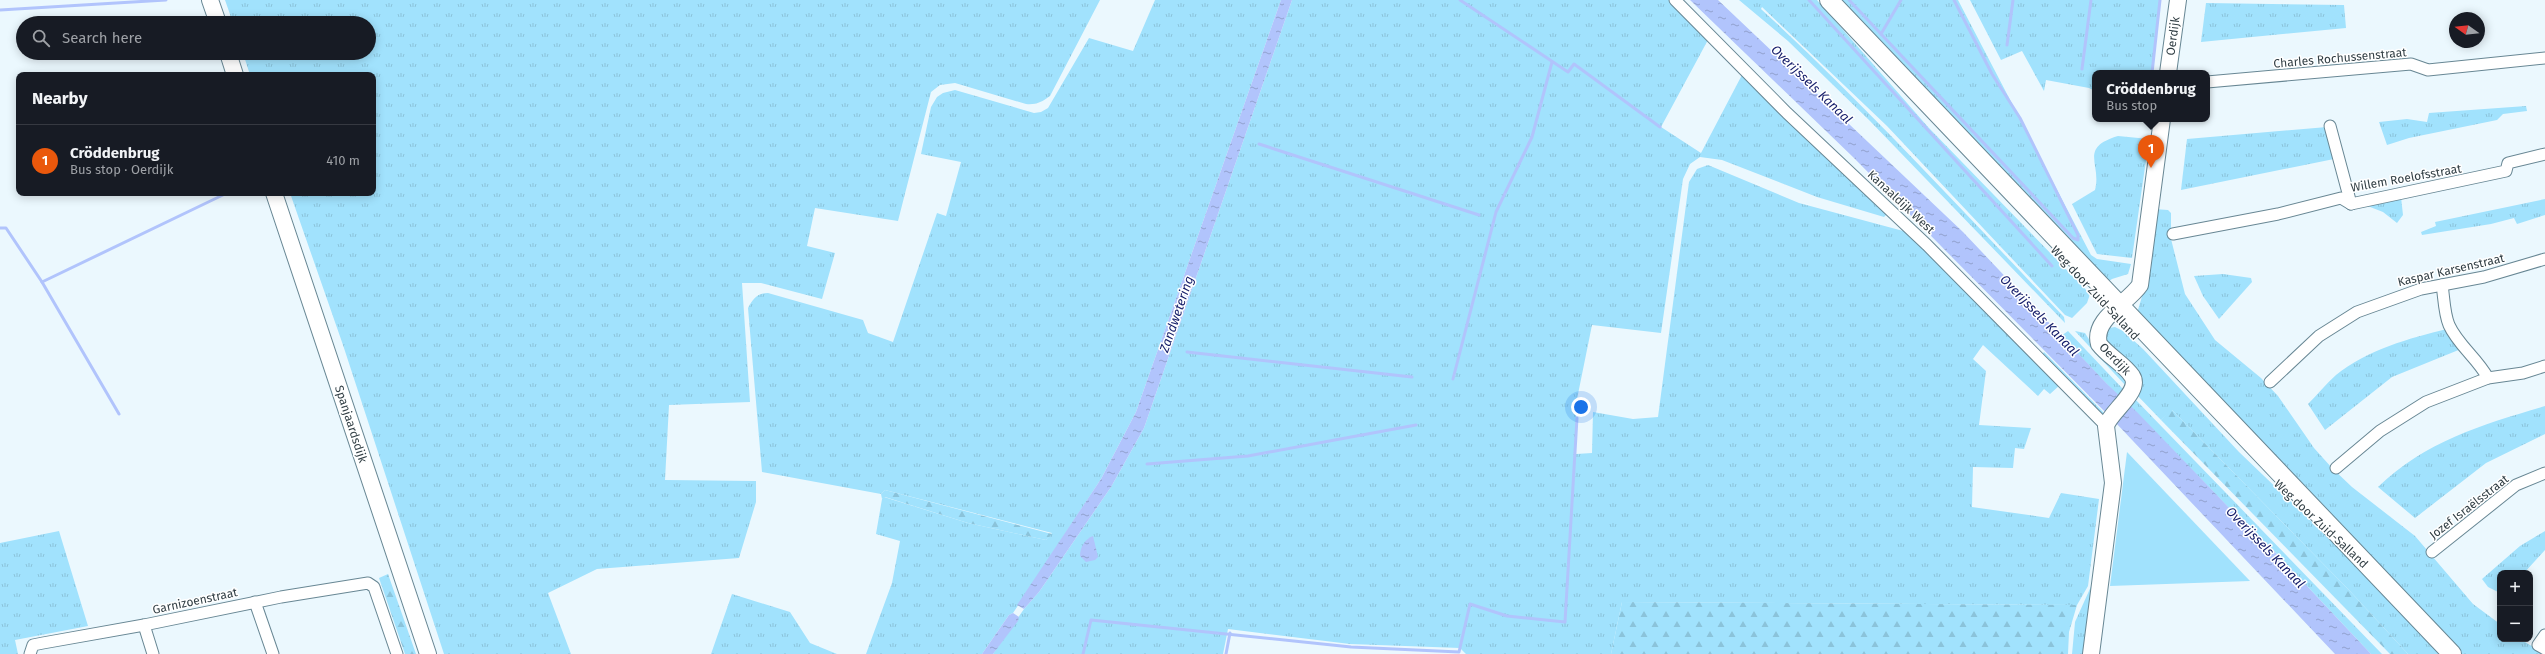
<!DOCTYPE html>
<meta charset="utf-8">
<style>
:root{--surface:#171b24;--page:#20242c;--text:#f1f3f6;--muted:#9ea1a6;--line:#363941;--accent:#ea580c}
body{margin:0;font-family:"Fira Sans",sans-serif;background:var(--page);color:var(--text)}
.controls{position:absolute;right:12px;bottom:12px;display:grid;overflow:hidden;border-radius:8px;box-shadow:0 2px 10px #0003}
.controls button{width:36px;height:36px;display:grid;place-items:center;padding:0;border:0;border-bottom:1px solid var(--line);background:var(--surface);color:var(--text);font:20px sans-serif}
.compass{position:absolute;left:2449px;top:12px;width:36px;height:36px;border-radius:50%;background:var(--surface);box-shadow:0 2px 10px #0003;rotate:285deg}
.you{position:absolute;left:1581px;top:407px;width:14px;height:14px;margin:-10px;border:3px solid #fff;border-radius:50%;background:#1a73e8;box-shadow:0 0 0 6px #1a73e833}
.badge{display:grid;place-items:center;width:26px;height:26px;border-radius:50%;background:var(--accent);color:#fff;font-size:13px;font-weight:700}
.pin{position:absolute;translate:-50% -33px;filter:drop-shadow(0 1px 2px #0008)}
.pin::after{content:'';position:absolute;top:21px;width:14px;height:12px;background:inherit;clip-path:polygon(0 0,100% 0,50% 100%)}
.popup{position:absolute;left:2092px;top:70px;width:118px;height:52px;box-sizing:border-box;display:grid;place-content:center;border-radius:8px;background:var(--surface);filter:drop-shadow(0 1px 3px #0005);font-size:13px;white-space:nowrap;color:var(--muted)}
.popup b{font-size:15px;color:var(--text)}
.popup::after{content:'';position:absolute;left:50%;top:100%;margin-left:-8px;border:8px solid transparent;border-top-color:var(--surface)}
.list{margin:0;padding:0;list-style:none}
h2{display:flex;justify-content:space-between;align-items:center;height:52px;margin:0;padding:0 16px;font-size:17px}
h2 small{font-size:13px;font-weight:400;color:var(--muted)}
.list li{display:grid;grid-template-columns:26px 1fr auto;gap:12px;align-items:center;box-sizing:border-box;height:72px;padding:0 16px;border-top:1px solid var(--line)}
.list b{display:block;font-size:15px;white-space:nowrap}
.list p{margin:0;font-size:13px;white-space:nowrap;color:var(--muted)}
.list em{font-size:13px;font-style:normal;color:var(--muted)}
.icon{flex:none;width:22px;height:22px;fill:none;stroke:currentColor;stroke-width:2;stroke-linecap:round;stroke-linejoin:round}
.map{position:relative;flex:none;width:2545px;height:654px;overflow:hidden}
.search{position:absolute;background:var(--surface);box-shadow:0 2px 10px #0003;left:16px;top:16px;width:360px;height:44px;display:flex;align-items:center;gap:10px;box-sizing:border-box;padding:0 14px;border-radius:22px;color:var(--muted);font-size:15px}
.panel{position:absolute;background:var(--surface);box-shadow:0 2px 10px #0003;left:16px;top:72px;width:360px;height:124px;border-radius:8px}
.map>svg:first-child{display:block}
.grass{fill:url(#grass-tufts)}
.forest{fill:url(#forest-firs)}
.green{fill:#a1e2fd}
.water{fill:url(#water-ripples)}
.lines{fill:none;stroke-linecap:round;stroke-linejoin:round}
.stream{stroke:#b1c4fc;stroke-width:3}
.street-casing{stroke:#688794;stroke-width:13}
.secondary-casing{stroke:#688794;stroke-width:18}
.primary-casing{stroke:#688794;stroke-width:20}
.street{stroke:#fff;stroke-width:11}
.secondary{stroke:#fff;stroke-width:16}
.primary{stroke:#fff;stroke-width:18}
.labels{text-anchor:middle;stroke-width:3;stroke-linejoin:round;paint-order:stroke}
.street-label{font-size:12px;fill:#323f45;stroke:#fff}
.water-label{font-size:13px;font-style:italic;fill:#141d6a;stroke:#fff}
</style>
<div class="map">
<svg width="2545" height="654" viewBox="0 0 2545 654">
<defs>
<pattern id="grass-tufts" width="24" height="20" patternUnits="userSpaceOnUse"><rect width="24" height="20" fill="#a1e2fd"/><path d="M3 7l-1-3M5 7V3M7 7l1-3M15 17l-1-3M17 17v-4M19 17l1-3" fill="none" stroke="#8bc3da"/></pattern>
<pattern id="forest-firs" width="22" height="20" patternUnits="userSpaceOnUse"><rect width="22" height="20" fill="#a1e2fd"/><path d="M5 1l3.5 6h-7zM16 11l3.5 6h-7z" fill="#8bc3da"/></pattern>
<pattern id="water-ripples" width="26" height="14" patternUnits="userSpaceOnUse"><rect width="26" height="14" fill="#b1c4fc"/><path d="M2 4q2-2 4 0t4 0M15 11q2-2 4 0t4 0" fill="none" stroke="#91a1ce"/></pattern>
</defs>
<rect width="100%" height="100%" fill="#ebf8fe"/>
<g class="grass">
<path d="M225,0h875l-50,96c-8,6 -14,9 -24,8l-71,-21 -15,2 -9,7 -33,129 -83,-13 -8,38 28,7 -13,46 -61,-16h-19l8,119 -81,3 -4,75 91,1v21l-17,56 -142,11 -49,24 23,61h-127l-101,-309 -53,-152h83v-118h-123l-7,-22h126v-30h-136z"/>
<path d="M1155,0h126l-145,412 -35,67 -88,134 -4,2 -27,39h-116l26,-71 8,-42 -24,-7 6,-35 2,-2 84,26 78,17 6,-7 -167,-43 -4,4 -119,-22 -14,-164c5,-9 9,-15 20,-15l95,27 5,13 25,9 44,-129 9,3 15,-54 -40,-8 10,-47 6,-10 6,-4 12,-3 79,23 7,-1 7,-4 41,-70 44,13z"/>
<polygon points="1292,0 1669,0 1709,38 1661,127 1701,153 1743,73 1888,213 1884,217 1817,197 1722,160 1700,157 1690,164 1683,179 1661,333 1592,325 1576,404 1576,454 1592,453 1593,412 1633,419 1658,417 1689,182 1697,169 1708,165 1799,203 1907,232 2060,385 2050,394 2044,389 2038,396 1983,345 1973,359 1986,371 1979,425 2031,428 2024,449 2015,448 2013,468 1973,467 1972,507 2049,518 2061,493 2099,499 2088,586 2077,605 1622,602 1611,654 1466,654 1460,648 1350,644 1228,629 1223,654 993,654 1024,609 1039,592 1111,487 1144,428"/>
<path d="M1739,0h78l111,127 162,167 -3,9 -15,15 -7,-3 -178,-189 -125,-119 -1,2c107,98 203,204 303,308l1,6 -195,-202 -82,-80z"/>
<polygon points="1836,0 1958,0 2091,255 2097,259 2131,264 2128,274 2112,279 2105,284"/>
<polygon points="1970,0 2160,0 2152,73 2095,73 2095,91 2089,88 2046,80 2044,91 2022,51 2001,60"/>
<polygon points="2206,3 2344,5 2346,28 2201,42"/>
<polygon points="2526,106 2527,111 2503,114 2497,120 2409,138 2387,145 2379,122 2407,119 2427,122 2429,113"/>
<polygon points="2327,127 2334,159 2181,190 2187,139"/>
<path d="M2118,136l31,3 -17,119 -35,-4 -25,-50 23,-14c7,-26 -17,-42 23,-54z"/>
<polygon points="2401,197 2403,215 2397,223 2383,212 2365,205"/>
<polygon points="2545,199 2545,215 2517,224 2514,218 2491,224 2422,235 2421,232 2436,226 2435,222"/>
<polygon points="2154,209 2168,210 2171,213 2171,239 2185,294 2215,340 2261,378 2278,396 2314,448 2332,468 2352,487 2415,536 2473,604 2500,624 2500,639 2520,639 2545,654 2458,654 2137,313 2144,290"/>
<polygon points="2223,274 2251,278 2252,282 2219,319 2203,296 2194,276"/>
<polygon points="2115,327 2123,331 2143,349 2239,452 2361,569 2443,654 2408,654 2348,589 2172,410 2161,420 2135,393 2105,342 2105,334 2109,328"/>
<path d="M2447,329l14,20 -69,28 -67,53 -17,-26c9,-9 18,-20 28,-29 31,-25 74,-37 111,-46z"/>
<polygon points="2068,331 2122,388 2124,392 2120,398 2061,336"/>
<polygon points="2075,331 2085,333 2095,349 2126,379 2126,386"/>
<polygon points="2044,352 2107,416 2103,417 2042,355"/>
<polygon points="2133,397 2382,654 2371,654 2273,550 2237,516 2129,405"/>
<path d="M2545,406v28l-59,29 -71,55 -37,-31c47,-46 106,-63 167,-81z"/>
<polygon points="59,531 88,626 15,640 18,654 0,654 0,543"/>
<polygon points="2545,531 2545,550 2524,573 2500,573 2500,593 2488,587 2482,579 2520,546"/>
<polygon points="2093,582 2088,654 2072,654 2075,622"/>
<polygon points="732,594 790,612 810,643 837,654 711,654"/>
</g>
<g class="forest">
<polygon points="2171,409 2348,589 2408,654 2390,654 2161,420"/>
<polygon points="885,490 1052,534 1046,540 968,523 885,497 882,499 881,494"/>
<polygon points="388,574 416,654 405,654 379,578"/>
<polygon points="1622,602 2077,605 2069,632 2068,654 1611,654"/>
</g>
<polygon class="green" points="2127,452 2250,581 2110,586"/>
<g class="water">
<polygon points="1281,0 1292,0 1144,428 1111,487 1039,592 1024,609 1017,605 1101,479 1136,412"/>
<polygon points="1690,0 1718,0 1963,232 2107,384 2137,412 2237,516 2273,550 2371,654 2335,654 2115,422 1854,158"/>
<path d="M1093,536l5,21 -3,3 -9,2 -6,-6c0,-9 5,-17 13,-20z"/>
<polygon points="1013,613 1019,617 1018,621 993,654 982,654 1009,615"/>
</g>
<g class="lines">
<g class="stream">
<polyline points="1460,0 1568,72 1574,64 1660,127"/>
<polyline points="1809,0 2052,266"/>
<polyline points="1849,0 2073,238 2078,240 2078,235 2020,118 1992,74 1954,0"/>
<polyline points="0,10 166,0"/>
<polyline points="1881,34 1901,0"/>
<polyline points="2007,45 2013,0"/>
<polyline points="2082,69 2091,0"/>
<polyline points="2152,73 2160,0"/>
<polyline points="1259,144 1479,215"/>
<polyline points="0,228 6,228 42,282 119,414"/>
<polyline points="42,282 227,193"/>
<polyline points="1187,352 1412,377"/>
<polyline points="1453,379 1496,212 1532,137 1552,62"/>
<polyline points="1147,464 1248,456 1416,425"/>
<polyline points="1083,654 1091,620 1351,647 1459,652 1470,604 1507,616 1565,622 1577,418"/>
<polyline points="1226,654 1230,633"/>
</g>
<g class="street-casing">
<g id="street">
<polyline points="1675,0 1787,113 1927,245 2106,426"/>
<polyline points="2207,82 2411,64 2428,70 2545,58"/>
<polyline points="2330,126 2351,204"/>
<polyline points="2173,234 2278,214 2341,198 2351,204 2506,171 2508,163 2545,154"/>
<path d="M2442,285c2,12 2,28 7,40 9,20 28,33 39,53"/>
<polyline points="2270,382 2319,336 2357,312 2421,289 2484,277 2545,259"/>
<polyline points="2336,468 2380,431 2426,402 2488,378 2523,373 2545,366"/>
<polyline points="2432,552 2516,485 2545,473"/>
<polyline points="255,602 273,654"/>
<polyline points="144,625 153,654"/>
<polyline points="2545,635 2538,645 2545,649"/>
<polyline points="30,654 33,645 43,643 144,625 281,597 368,583 374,587 397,654"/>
</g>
</g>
<g class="secondary-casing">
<g id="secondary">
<polyline points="210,0 218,23"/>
<polyline points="228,53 235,75"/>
<polyline points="2168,73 2178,0"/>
<polyline points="274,193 428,654"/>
<path d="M2091,654l22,-171 -7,-57c4,-14 36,-35 26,-50 -8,-12 -24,-20 -33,-32 -7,-25 29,-41 41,-59l22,-166"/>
</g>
</g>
<g class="primary-casing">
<polyline id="primary" points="1829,0 2452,654"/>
</g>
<use href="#street" class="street"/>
<use href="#secondary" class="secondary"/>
<use href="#primary" class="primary"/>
</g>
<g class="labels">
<g class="street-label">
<text transform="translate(2173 36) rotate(-82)" y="4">Oerdijk</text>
<text transform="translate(2340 58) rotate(-5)" y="4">Charles Rochussenstraat</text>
<text transform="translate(2406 178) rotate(-10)" y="4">Willem Roelofsstraat</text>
<text transform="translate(1901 202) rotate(43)" y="4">Kanaaldijk West</text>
<text transform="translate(2451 270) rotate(-13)" y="4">Kaspar Karsenstraat</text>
<text transform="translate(2095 293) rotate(47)" y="4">Weg door Zuid-Salland</text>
<text transform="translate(2115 359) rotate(46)" y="4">Oerdijk</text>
<text transform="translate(351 424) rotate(72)" y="4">Spanjaardsdijk</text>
<text transform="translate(2469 507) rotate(-38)" y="4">Jozef Israëlsstraat</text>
<text transform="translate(2321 524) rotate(43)" y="4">Weg door Zuid-Salland</text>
<text transform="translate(195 601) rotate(-12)" y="4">Garnizoenstraat</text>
</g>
<g class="water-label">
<text transform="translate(1812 84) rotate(44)" y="5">Overijssels Kanaal</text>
<text transform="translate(1176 314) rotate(-71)" y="5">Zandwetering</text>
<text transform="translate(2040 315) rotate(46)" y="5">Overijssels Kanaal</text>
<text transform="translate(2266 547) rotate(46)" y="5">Overijssels Kanaal</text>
</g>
</g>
</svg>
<div class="controls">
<button>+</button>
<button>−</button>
</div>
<svg class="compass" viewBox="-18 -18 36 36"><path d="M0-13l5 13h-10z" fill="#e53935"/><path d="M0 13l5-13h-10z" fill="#9ea1a6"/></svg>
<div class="you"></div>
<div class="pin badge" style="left:2151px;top:168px">1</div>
<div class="popup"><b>Cröddenbrug</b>Bus stop</div>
<div class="search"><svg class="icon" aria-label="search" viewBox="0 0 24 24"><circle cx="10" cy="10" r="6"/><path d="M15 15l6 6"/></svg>Search here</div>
<section class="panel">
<h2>Nearby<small></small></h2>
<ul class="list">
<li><span class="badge">1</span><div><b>Cröddenbrug</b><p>Bus stop · Oerdijk</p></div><em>410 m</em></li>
</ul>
</section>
</div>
